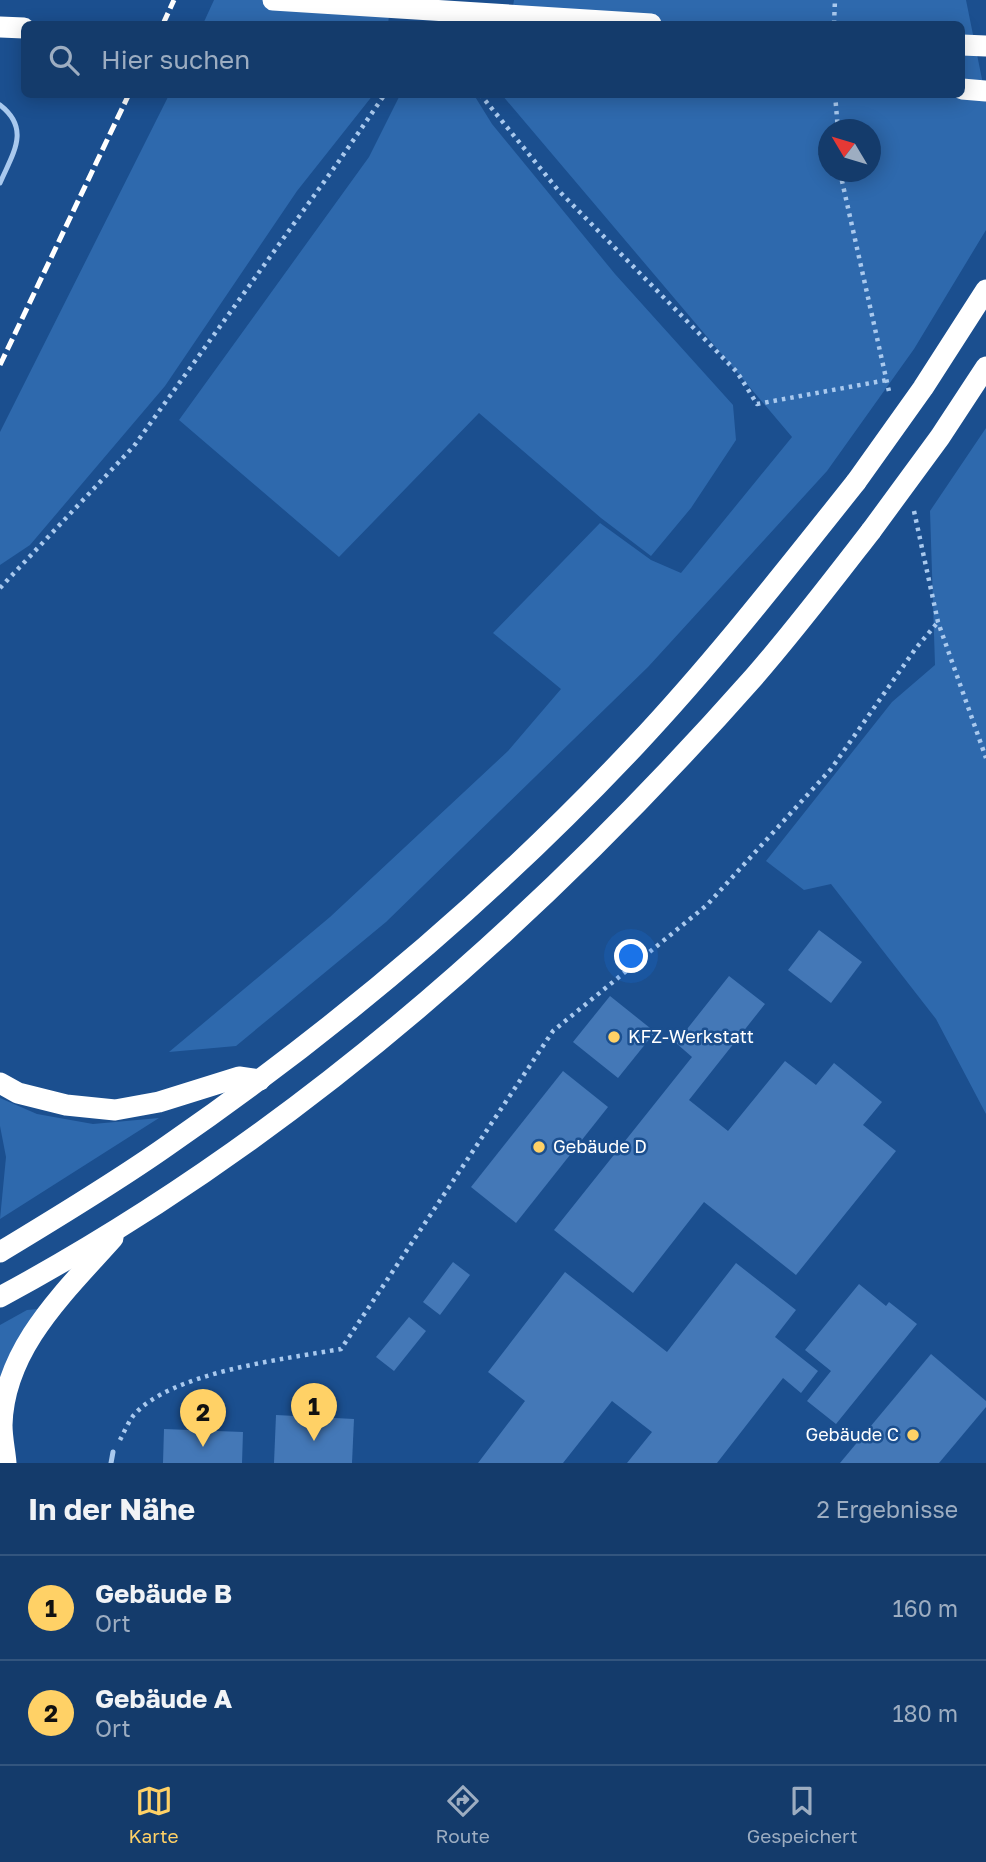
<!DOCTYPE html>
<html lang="de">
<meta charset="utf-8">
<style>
:root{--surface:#143b6b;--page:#1d4271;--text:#f1f3f6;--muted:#9dadc1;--line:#33557e;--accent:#ffd166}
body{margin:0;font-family:"Golos Text",sans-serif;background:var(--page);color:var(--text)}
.compass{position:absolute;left:818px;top:119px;width:63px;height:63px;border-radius:50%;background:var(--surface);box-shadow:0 4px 18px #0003;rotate:308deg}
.you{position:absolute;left:632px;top:957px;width:24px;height:24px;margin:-18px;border:5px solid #fff;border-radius:50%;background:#1a73e8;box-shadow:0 0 0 10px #1a73e833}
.badge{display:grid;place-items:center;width:46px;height:46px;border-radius:50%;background:var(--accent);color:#111;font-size:23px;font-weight:700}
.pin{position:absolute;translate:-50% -58px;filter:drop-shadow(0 2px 4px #0008)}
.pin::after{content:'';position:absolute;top:37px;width:24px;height:21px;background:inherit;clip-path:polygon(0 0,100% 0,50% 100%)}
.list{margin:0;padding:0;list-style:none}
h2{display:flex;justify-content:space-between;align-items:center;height:91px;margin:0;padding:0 28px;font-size:30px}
h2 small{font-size:23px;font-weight:400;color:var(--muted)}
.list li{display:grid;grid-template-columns:46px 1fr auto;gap:21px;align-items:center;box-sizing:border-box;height:105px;padding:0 28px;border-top:2px solid var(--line)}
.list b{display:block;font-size:26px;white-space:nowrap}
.list p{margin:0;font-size:23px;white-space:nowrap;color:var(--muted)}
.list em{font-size:23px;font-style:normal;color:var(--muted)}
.icon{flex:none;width:38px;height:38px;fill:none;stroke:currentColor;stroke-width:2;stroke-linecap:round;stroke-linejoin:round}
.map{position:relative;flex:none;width:986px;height:1463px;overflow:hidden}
.search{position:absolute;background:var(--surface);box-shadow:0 4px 18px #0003;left:21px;right:21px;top:21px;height:77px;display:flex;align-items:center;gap:18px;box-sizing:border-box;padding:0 24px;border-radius:10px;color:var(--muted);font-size:26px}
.sheet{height:301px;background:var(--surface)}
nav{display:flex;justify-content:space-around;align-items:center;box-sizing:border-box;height:98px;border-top:2px solid var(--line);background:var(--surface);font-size:19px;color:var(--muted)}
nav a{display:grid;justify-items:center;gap:4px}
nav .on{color:var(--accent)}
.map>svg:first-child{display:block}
.green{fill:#2e69ad;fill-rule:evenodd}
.building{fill:#4478b7}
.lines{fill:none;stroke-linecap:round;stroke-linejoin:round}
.path{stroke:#a9c9ee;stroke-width:4.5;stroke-dasharray:3.5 5;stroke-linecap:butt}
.lane{stroke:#a9c9ee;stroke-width:5}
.highway{stroke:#fff;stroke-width:21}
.rail{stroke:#fff;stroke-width:5;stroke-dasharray:12 5;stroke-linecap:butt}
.highway-bridge{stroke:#fff;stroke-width:21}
.poi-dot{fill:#ffd166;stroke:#1b4f8f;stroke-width:2.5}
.labels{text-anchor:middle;stroke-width:5;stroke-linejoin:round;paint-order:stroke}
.poi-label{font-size:18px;fill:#fff;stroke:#1b4f8f;text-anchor:start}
</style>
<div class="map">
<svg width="986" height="1463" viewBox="0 0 986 1463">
<rect width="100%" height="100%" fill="#1b4f8f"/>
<g class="green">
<polygon points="214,0 391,0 388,24 203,24"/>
<path d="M514,0h452l20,99v131l-72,119 -87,122 -179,196 -262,255 -150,124 -67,6 161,-135 178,-166 53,-62 -68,-56 107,-110 51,37 30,13 111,-136 -290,-342 460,-1v-70h-452zM828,130h42v42h-42z"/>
<polygon points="169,95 373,95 297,191 165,386 30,545 0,565 0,432"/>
<polygon points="474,95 492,124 615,274 733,405 736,440 691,508 651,556 601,518 479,413 339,557 179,420 369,157 400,95"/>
<polygon points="986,428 986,1114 936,1019 831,884 804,890 766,861 892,702 935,665 930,511"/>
<polygon points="0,1098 37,1114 93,1124 159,1118 0,1219 6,1157 0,1126"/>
<polygon points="38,1309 0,1396 0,1325 27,1310"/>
</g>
<g class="building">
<polygon points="819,930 862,962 831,1003 788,970"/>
<polygon points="729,976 765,1004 689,1100 728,1131 785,1061 816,1085 834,1063 882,1102 863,1125 896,1151 796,1275 704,1202 633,1293 554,1230 692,1057 676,1043"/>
<polygon points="610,996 655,1032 618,1078 573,1042"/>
<polygon points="563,1071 608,1107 516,1223 471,1187"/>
<polygon points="453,1262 470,1275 440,1315 423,1302"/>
<polygon points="736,1263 796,1310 775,1337 818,1371 801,1393 783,1378 717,1463 627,1463 652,1432 612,1401 563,1463 478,1463 525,1401 488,1372 565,1272 667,1352"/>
<polygon points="859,1284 886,1306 889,1302 917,1324 836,1424 807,1401 831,1371 805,1350"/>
<polygon points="409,1317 426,1331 394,1371 376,1357"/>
<polygon points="931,1354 986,1401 986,1407 939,1463 840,1463"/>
<polygon points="276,1415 354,1419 352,1463 274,1463"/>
<polygon points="164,1429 243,1432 242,1463 163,1463"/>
</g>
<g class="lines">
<g class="path">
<polyline points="834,24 835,0"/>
<polyline points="480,94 558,190 737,372 757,404 887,380"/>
<polyline points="835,94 838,130"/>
<polyline points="840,172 890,396"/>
<polyline points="914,511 938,622 986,758"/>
<polyline points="0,588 134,446 339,161 385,94"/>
<path d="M120,1440c4,-8 8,-17 13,-24 37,-44 152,-57 208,-67l212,-318 154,-126 124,-136 85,-121 22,-26"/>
</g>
<g class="lane">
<path d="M0,105c31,24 13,48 0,78"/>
<polyline points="111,1463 113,1452"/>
</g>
<g class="highway">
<polyline points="0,27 24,28"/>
<polyline points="962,45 986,46"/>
<polyline points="962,89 986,91"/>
<polyline points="0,1083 18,1093 66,1105 115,1110 159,1102 239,1077 260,1080"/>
<path d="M0,1252c56,-34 113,-68 167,-106 168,-116 329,-252 469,-401 78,-83 149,-174 220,-263"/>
<path d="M0,1297c288,-155 538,-376 754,-620 41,-47 79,-97 117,-146"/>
<path d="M6,1463c-1,-12 -4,-25 -4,-38 2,-77 63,-133 111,-187"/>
</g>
<g class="rail">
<polyline points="163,24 174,0"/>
<polyline points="0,365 129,94"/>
</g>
<g class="highway-bridge">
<polyline points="273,0 651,24"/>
<polyline points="856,482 923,388 986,290"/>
<polyline points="871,531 940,437 986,367"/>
</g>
</g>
<g class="poi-dot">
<circle cx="614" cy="1037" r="7"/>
<circle cx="539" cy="1147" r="7"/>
<circle cx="913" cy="1435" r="7"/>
</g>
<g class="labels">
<g class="poi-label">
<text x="628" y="1043">KFZ-Werkstatt</text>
<text x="553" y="1153">Gebäude D</text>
<text x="899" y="1441" text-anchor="end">Gebäude C</text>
</g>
</g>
</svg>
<svg class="compass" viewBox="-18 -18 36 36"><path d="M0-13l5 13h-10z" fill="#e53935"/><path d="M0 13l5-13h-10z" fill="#9dadc1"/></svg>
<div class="you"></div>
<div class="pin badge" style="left:314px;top:1441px">1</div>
<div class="pin badge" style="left:203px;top:1447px">2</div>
<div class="search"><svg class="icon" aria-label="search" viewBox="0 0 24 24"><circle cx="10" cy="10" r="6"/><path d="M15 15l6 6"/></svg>Hier suchen</div>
</div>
<section class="sheet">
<h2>In der Nähe<small>2 Ergebnisse</small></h2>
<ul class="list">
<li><span class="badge">1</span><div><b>Gebäude B</b><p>Ort</p></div><em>160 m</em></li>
<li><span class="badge">2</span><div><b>Gebäude A</b><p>Ort</p></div><em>180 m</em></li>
</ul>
</section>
<nav>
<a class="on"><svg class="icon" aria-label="map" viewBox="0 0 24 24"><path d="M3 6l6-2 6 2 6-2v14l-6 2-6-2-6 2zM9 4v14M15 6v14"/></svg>Karte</a>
<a><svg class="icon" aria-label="directions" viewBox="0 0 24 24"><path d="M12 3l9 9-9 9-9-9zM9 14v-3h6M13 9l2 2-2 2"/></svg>Route</a>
<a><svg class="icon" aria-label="saved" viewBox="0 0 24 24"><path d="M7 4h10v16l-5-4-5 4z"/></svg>Gespeichert</a>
</nav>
